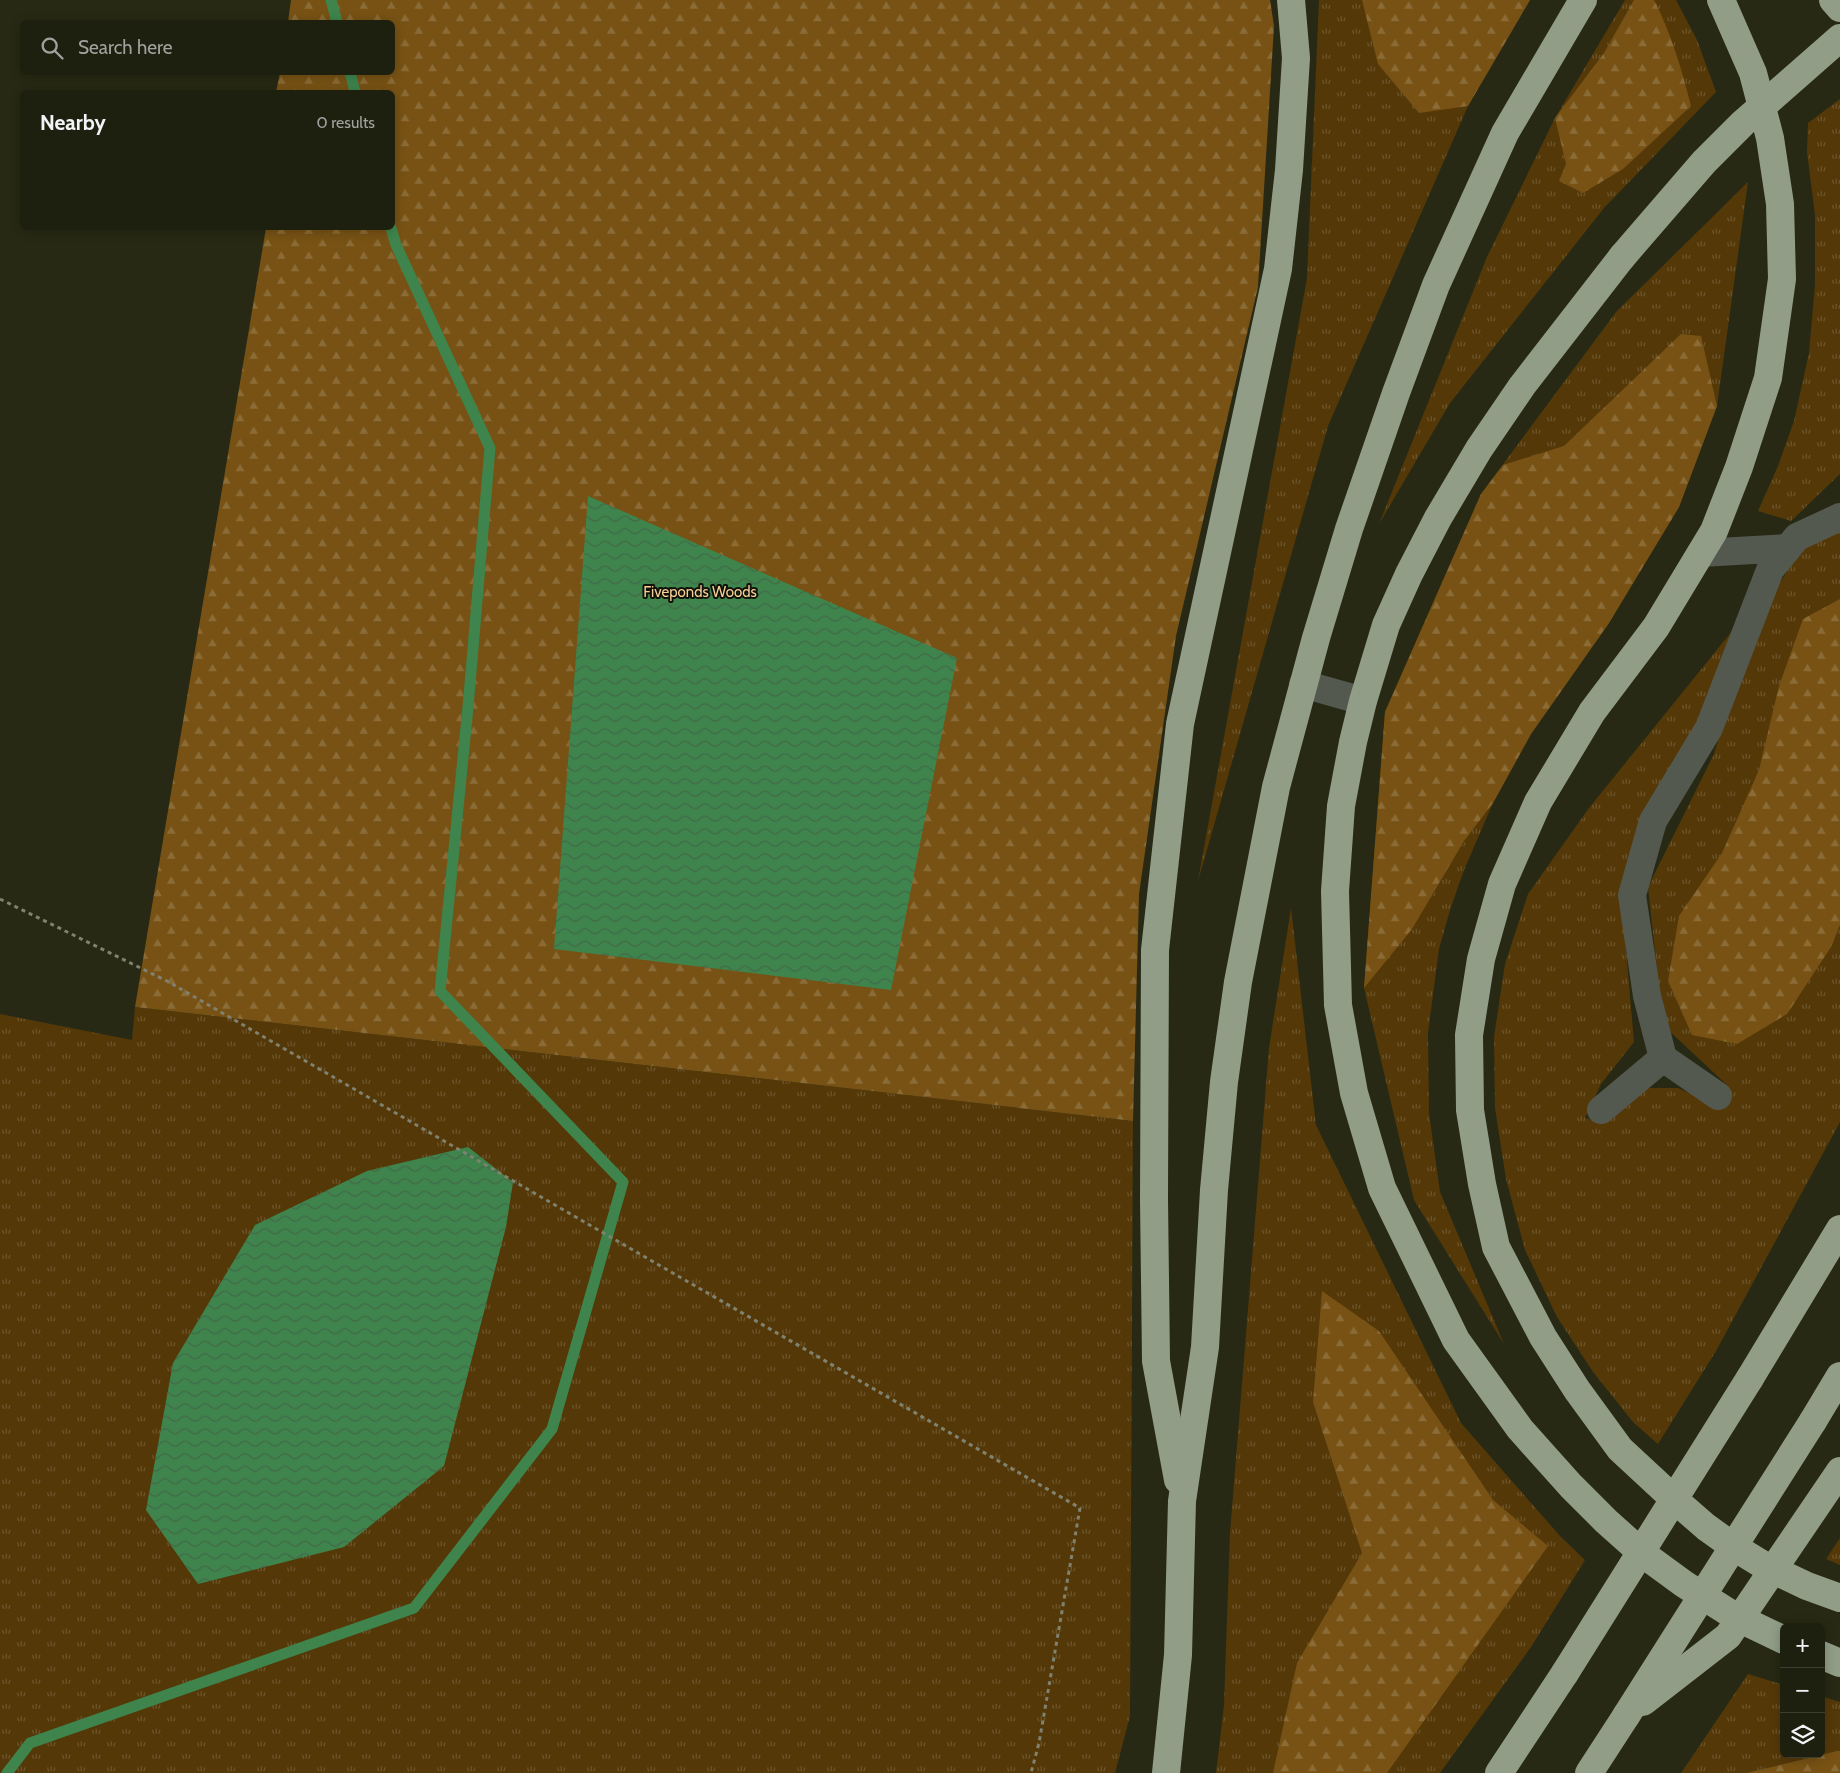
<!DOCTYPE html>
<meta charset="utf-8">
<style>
:root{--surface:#1d1f0f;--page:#252718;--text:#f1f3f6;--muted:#a0a29e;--line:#3b3d2f}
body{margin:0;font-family:Cabin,sans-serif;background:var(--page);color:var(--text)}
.controls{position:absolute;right:15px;bottom:15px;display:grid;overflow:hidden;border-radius:8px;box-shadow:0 2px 12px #0003}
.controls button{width:45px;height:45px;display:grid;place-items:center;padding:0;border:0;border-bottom:1px solid var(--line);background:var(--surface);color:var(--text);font:25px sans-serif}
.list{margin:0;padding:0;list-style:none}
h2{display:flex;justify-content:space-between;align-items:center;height:65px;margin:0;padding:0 20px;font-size:21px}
h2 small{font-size:16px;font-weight:400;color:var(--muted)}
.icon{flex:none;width:28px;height:28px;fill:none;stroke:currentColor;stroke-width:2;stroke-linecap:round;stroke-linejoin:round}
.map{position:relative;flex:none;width:1840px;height:1773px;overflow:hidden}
.search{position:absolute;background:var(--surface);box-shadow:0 2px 12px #0003;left:20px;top:20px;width:375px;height:55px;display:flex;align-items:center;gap:12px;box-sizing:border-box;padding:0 18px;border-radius:8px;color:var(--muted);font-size:19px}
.panel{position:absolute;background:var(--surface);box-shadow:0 2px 12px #0003;left:20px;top:90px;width:375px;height:140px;border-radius:8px}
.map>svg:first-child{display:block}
.grass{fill:url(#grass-tufts)}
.forest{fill:url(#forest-firs)}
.water{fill:url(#water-waves)}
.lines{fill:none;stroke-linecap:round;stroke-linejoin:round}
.stream{stroke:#3e844c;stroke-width:11}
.path{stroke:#808270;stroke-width:3;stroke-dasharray:4 4;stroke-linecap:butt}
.minor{stroke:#545950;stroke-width:28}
.highway{stroke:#919d87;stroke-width:28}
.highway-bridge{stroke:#919d87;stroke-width:28}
.labels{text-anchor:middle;stroke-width:4;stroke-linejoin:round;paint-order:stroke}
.park-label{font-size:15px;fill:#f7cf97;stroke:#101108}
</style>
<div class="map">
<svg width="1840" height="1773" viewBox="0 0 1840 1773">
<defs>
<pattern id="grass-tufts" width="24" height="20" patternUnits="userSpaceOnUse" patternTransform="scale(1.25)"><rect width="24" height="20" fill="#543808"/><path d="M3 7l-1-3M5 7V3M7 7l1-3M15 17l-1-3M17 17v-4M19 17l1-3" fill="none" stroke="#6d552c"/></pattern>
<pattern id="forest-firs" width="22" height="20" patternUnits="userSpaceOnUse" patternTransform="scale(1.25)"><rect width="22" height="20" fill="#775214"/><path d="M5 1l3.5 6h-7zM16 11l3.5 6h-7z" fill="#8b6b36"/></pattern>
<pattern id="water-waves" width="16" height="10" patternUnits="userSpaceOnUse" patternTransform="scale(1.25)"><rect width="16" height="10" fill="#3e844c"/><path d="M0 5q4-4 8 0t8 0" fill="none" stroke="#436949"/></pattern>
</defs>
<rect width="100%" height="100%" fill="#272914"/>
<g class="grass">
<polygon points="1319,0 1530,0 1468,106 1328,426 1198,881 1307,278"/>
<polygon points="1625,0 1676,0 1697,40 1716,92 1604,208 1450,403 1379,524 1487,257 1555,118"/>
<polygon points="1840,99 1840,474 1791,521 1758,511 1778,466 1794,421 1809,353 1815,285 1815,215 1807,152 1808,123"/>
<polygon points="1748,182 1717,406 1679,507 1609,623 1531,734 1493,803 1464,870 1450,910 1439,949 1428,1033 1429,1113 1440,1192 1504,1344 1414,1200 1364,988 1385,712 1481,494 1616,312"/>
<polygon points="1840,527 1840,1122 1716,1351 1658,1444 1633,1422 1593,1372 1557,1317 1525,1250 1506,1179 1495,1108 1494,1037 1505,964 1528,894 1589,808 1737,625 1623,915 1634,1042 1601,1084 1585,1118 1605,1123 1643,1088 1678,1088 1714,1104 1728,1086 1663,1025 1648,887 1714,754 1750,632 1800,550"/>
<polygon points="1291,908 1316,1125 1461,1423 1560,1536 1585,1560 1531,1647 1440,1773 1216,1773 1224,1705 1230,1533 1269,1048"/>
<polygon points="135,1007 1133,1121 1130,1716 1115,1773 0,1773 0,1014 132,1040"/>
<polygon points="1840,1538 1840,1565 1826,1559"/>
<polygon points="1748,1674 1784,1685 1784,1754 1821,1754 1821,1696 1840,1702 1840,1773 1681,1773"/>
</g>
<g class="forest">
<polygon points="291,0 1270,0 1274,26 1258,287 1176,636 1139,894 1133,1121 135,1007 266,228 392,228 392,92 276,92 280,73 392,72 392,22 288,22"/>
<polygon points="1362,0 1530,0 1468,106 1419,113 1378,64"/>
<path d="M1634,0h20c17,33 28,70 37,106l-68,63 -40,24 -24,-12 7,-17 -11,-46 49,-65z"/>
<polygon points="1681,334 1701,336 1717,406 1679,507 1609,623 1531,734 1493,803 1464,841 1412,929 1364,988 1385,712 1481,494 1503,465 1564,446"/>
<polygon points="1840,599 1840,925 1831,947 1787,1014 1737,1044 1692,1035 1668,981 1679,916 1722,853 1759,770 1779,686 1803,619"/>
<polygon points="1322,1291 1379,1331 1493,1500 1548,1546 1387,1773 1273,1773 1297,1663 1362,1553 1313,1402"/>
<polygon points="1837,1751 1840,1751 1840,1773 1747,1773"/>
</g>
<g class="water">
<polygon points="588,496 957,658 891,990 554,949"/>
<polygon points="468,1147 513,1182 506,1227 444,1466 344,1547 198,1584 146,1510 173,1363 255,1225 367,1171"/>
</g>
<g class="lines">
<g class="stream">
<polyline points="331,0 337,22"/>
<polyline points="350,72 355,92"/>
<polyline points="7,1773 30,1743 414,1608 552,1429 623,1182 440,991 468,707 490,448 396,245 391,228"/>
</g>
<polyline class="path" points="0,899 167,981 1080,1508 1039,1743 1031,1773"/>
<g class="minor">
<polyline points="1701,553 1787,548"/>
<polyline points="1303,684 1363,701"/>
<polyline points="1718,1096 1663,1058 1647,996 1632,895 1653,821 1709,728 1770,570 1797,537 1840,517"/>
<polyline points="1601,1110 1663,1058"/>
</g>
<g class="highway">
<polyline points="1721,0 1753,73 1770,138 1780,204 1782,279 1768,378 1739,467 1714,531 1656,627 1592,712 1538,802 1502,884 1481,959 1469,1035 1470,1110 1482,1184 1496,1247 1543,1337 1577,1390 1620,1449 1675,1500 1706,1527 1734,1547 1765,1566 1807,1586 1840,1598"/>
<polyline points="1833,0 1840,8"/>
<polyline points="1622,257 1522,386 1479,449 1438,518 1409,574 1386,625 1363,701 1353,742 1341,806 1335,891 1338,1005 1354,1093 1382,1188 1456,1340 1520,1429 1571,1486 1606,1521 1643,1554 1684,1584 1736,1617 1784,1640"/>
<polyline points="1750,1378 1840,1229"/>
<polyline points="1813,1421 1840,1376"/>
<polyline points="1178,1480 1156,1361 1154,1199 1155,950 1180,724 1278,269 1289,170 1296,58 1291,0"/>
<polyline points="1821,1655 1840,1663"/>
<polyline points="1166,1773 1178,1655 1182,1501 1205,1347 1214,1190 1224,1082 1238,982 1276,787 1316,638 1349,529 1396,393 1436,285 1505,133 1583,0"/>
<polyline points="1499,1773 1565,1673"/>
<polyline points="1589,1773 1626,1716"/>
</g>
<g class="highway-bridge">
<polyline points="1622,257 1704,162 1743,123 1840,38"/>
<polyline points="1565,1673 1750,1378"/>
<polyline points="1643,1702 1728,1636 1840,1471"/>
<polyline points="1626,1716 1813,1421"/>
</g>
</g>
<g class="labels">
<g class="park-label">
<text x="700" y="597">Fiveponds Woods</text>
</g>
</g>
</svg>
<div class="controls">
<button>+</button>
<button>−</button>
<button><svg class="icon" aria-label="layers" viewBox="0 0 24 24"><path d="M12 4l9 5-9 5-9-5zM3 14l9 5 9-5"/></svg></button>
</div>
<div class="search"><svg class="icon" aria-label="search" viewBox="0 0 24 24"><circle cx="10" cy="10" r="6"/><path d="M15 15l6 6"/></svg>Search here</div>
<section class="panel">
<h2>Nearby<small>0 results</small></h2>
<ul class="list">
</ul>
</section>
</div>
